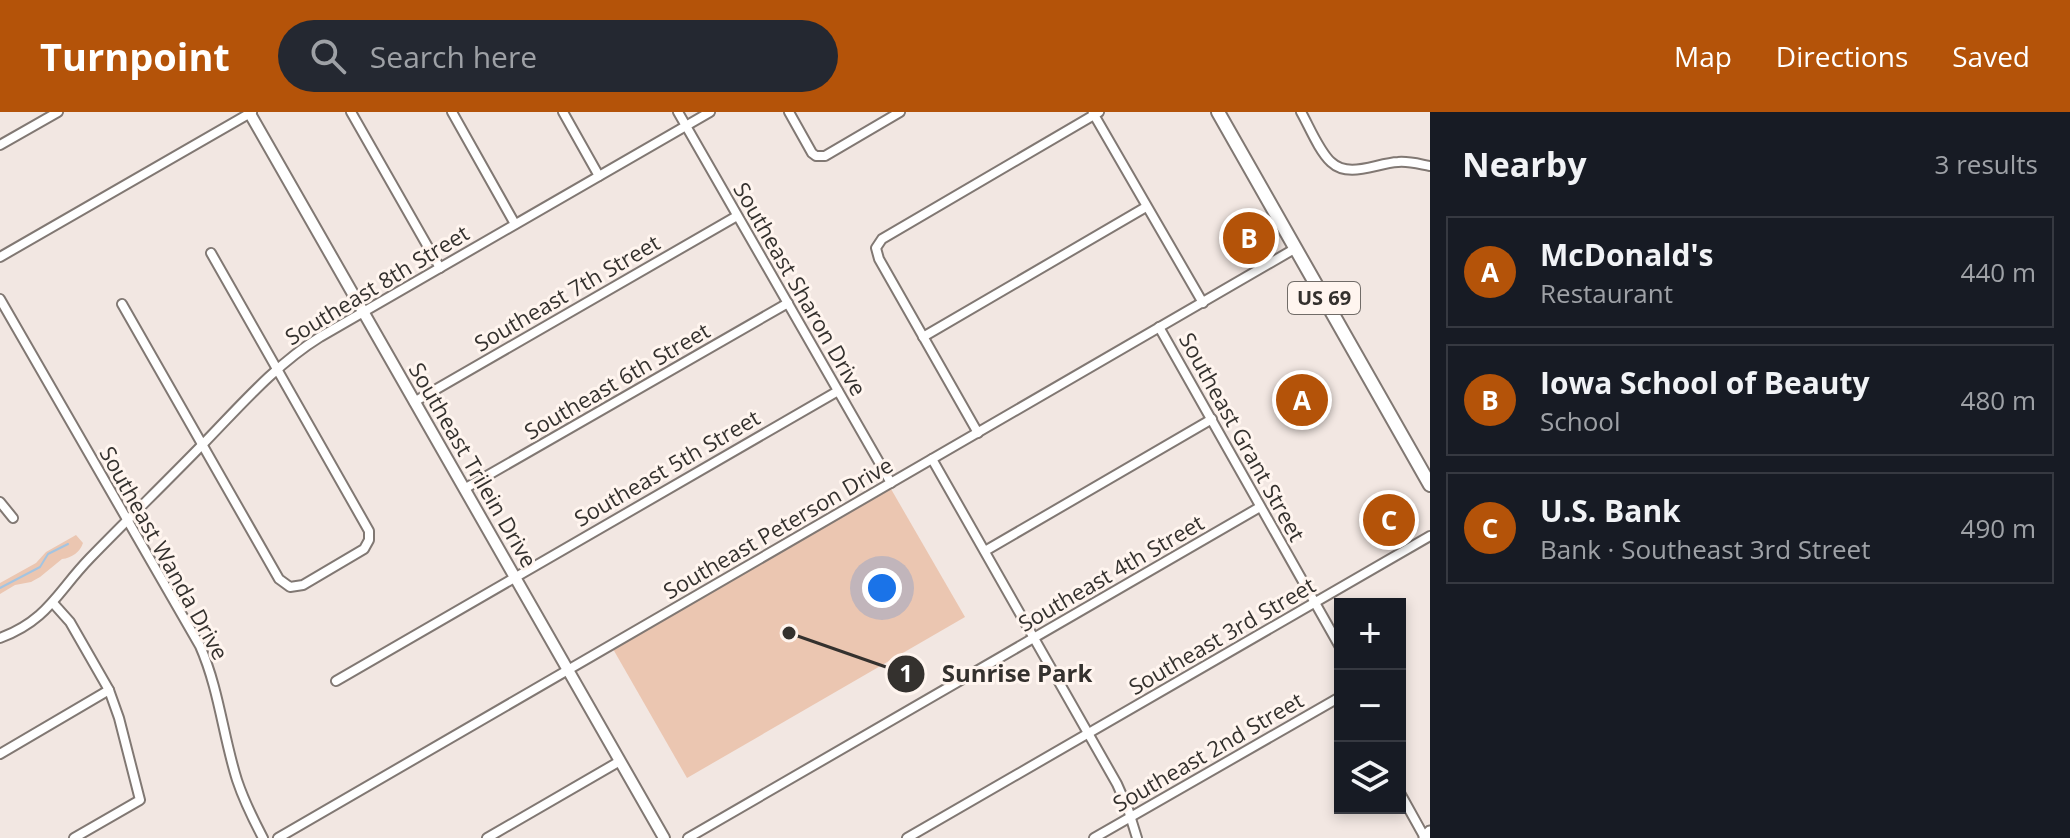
<!DOCTYPE html>
<meta charset="utf-8">
<style>
:root{--surface:#171b24;--page:#242831;--text:#f1f3f6;--muted:#9ea1a6;--line:#363941;--accent:#b45309}
body{margin:0;font-family:"Open Sans",sans-serif;background:var(--page);color:var(--text)}
.controls{position:absolute;right:24px;bottom:24px;display:grid;overflow:hidden;border-radius:0px;box-shadow:0 4px 12px #0003}
.controls button{width:72px;height:72px;display:grid;place-items:center;padding:0;border:0;border-bottom:2px solid var(--line);background:var(--surface);color:var(--text);font:40px sans-serif}
.you{position:absolute;left:882px;top:476px;width:28px;height:28px;margin:-20px;border:6px solid #fff;border-radius:50%;background:#1a73e8;box-shadow:0 0 0 12px #1a73e833}
.badge{display:grid;place-items:center;width:52px;height:52px;border-radius:50%;background:var(--accent);color:#fff;font-size:26px;font-weight:700}
.pin{position:absolute;translate:-50% -50%;border:4px solid #fff;box-shadow:0 2px 8px #0006}
.list{margin:0;padding:0;list-style:none}
h2{display:flex;justify-content:space-between;align-items:center;height:104px;margin:0;padding:0 32px;font-size:34px}
h2 small{font-size:26px;font-weight:400;color:var(--muted)}
.list li{display:grid;grid-template-columns:52px 1fr auto;gap:24px;align-items:center;box-sizing:border-box;height:112px;margin:0 16px 16px;padding:0 16px;border:2px solid var(--line);border-radius:0px}
.list b{display:block;font-size:30px;white-space:nowrap}
.list p{margin:0;font-size:26px;white-space:nowrap;color:var(--muted)}
.list em{font-size:26px;font-style:normal;color:var(--muted)}
.icon{flex:none;width:44px;height:44px;fill:none;stroke:currentColor;stroke-width:2;stroke-linecap:round;stroke-linejoin:round}
.map{position:relative;flex:none;width:1430px;height:726px;overflow:hidden}
header{display:flex;align-items:center;gap:48px;box-sizing:border-box;height:112px;padding:0 40px;background:var(--accent);color:#fff}
header strong{font-size:38px}
nav{display:flex;gap:44px;margin-inline-start:auto;font-size:28px}
.search{width:560px;height:72px;background:var(--page);display:flex;align-items:center;gap:20px;box-sizing:border-box;padding:0 28px;border-radius:44px;color:var(--muted);font-size:30px}
main{display:flex}
aside{flex:1;background:var(--surface)}
.map>svg:first-child{display:block}
.green{fill:#ebc6b1}
.lines{fill:none;stroke-linecap:round;stroke-linejoin:round}
.stream{stroke:#a3c4e1;stroke-width:2}
.minor-casing{stroke:#817873;stroke-width:12}
.tertiary-casing{stroke:#817873;stroke-width:14}
.secondary-casing{stroke:#817873;stroke-width:15}
.primary-casing{stroke:#817873;stroke-width:16}
.minor{stroke:#fff;stroke-width:8}
.tertiary{stroke:#fff;stroke-width:10}
.secondary{stroke:#fff;stroke-width:11}
.primary{stroke:#fff;stroke-width:12}
.labels{text-anchor:middle;stroke-width:6;stroke-linejoin:round;paint-order:stroke}
.shield{fill:#fff5ef;stroke:#716c68;stroke-width:2}
.shield-label{font-size:20px;font-weight:bold;fill:#34312e}
.street-label{font-size:22px;fill:#34312e;stroke:#fff5ef}
.leader{fill:none;stroke:#34312e;stroke-width:3}
.callout-dot{fill:#34312e;stroke:#fff5ef;stroke-width:3}
.mark-label{font-size:24px;text-anchor:middle;font-weight:bold;fill:#fff}
.callout-label{font-size:24px;text-anchor:middle;font-weight:bold;fill:#34312e;stroke:#fff5ef;stroke-width:6;stroke-linejoin:round;paint-order:stroke}
</style>
<header>
<strong>Turnpoint</strong>
<div class="search"><svg class="icon" aria-label="search" viewBox="0 0 24 24"><circle cx="10" cy="10" r="6"/><path d="M15 15l6 6"/></svg>Search here</div>
<nav><a>Map</a><a>Directions</a><a>Saved</a></nav>
</header>
<main>
<div class="map">
<svg width="1430" height="726" viewBox="0 0 1430 726">
<rect width="100%" height="100%" fill="#f2e7e2"/>
<g class="green">
<polygon points="891,377 965,505 687,666 613,537"/>
<path d="M76,423l7,8c-3,9 -11,15 -21,16l-22,18 -9,5 -16,3 -15,9v-11l36,-20 10,-11z"/>
</g>
<g class="lines">
<polyline class="stream" points="0,476 40,455 48,442 68,432"/>
<g class="minor-casing">
<g id="minor">
<polyline points="351,0 440,156"/>
<polyline points="452,0 515,112"/>
<polyline points="563,0 599,64"/>
<polyline points="678,0 891,371"/>
<polyline points="789,0 812,41 816,44 825,44 900,0"/>
<path d="M1301,0c8,14 18,39 30,50 18,17 45,1 67,0 11,-1 21,2 32,4"/>
<polyline points="1093,1 1203,191"/>
<polyline points="0,33 58,0"/>
<polyline points="0,145 252,0"/>
<path d="M0,187l200,347c19,43 23,90 37,134 7,21 16,39 26,58"/>
<polyline points="122,192 279,467 290,475 303,473 364,437 369,428 369,419 211,141"/>
<polyline points="1159,215 1340,535"/>
<polyline points="923,225 1146,95"/>
<polyline points="414,290 737,104"/>
<polyline points="978,321 879,147 876,136 882,127 1099,0"/>
<polyline points="932,347 1117,672 1128,697 1137,726"/>
<polyline points="464,377 788,191"/>
<polyline points="0,390 13,406"/>
<polyline points="985,439 1212,307"/>
<polyline points="53,491 70,510 109,578 119,606 140,688 74,726"/>
<path d="M0,526c48,-18 57,-46 90,-80 37,-38 75,-75 113,-114 37,-38 72,-79 117,-107l390,-225"/>
<polyline points="336,569 838,279"/>
<polyline points="0,642 109,578"/>
<polyline points="1400,681 1425,726"/>
<polyline points="278,726 1296,136"/>
<polyline points="487,726 620,649"/>
<polyline points="688,726 1260,395"/>
<polyline points="907,726 1430,424"/>
<polyline points="1094,726 1340,585"/>
</g>
</g>
<g class="tertiary-casing">
<polyline id="tertiary" points="249,0 664,726"/>
</g>
<g class="secondary-casing">
<polyline id="secondary" points="1425,726 1430,720"/>
</g>
<g class="primary-casing">
<polyline id="primary" points="1218,0 1430,373"/>
</g>
<use href="#minor" class="minor"/>
<use href="#tertiary" class="tertiary"/>
<use href="#secondary" class="secondary"/>
<use href="#primary" class="primary"/>
</g>
<g class="labels">
<rect class="shield" x="1288" y="170" width="72" height="32" rx="6"/>
<g class="shield-label">
<text x="1324" y="193">US 69</text>
</g>
<g class="street-label">
<text transform="translate(377 173) rotate(-31)" y="8">Southeast 8th Street</text>
<text transform="translate(800 177) rotate(60)" y="8">Southeast Sharon Drive</text>
<text transform="translate(567 181) rotate(-30)" y="8">Southeast 7th Street</text>
<text transform="translate(617 269) rotate(-30)" y="8">Southeast 6th Street</text>
<text transform="translate(1242 325) rotate(61)" y="8">Southeast Grant Street</text>
<text transform="translate(473 353) rotate(60)" y="8">Southeast Trilein Drive</text>
<text transform="translate(667 356) rotate(-30)" y="8">Southeast 5th Street</text>
<text transform="translate(778 416) rotate(-30)" y="8">Southeast Peterson Drive</text>
<text transform="translate(164 441) rotate(61)" y="8">Southeast Wanda Drive</text>
<text transform="translate(1111 461) rotate(-30)" y="8">Southeast 4th Street</text>
<text transform="translate(1222 524) rotate(-30)" y="8">Southeast 3rd Street</text>
<text transform="translate(1208 640) rotate(-30)" y="8">Southeast 2nd Street</text>
</g>
</g>
<path class="leader" d="M789 521L906 562"/>
<g class="callout-dot">
<circle cx="789" cy="521" r="8"/>
<circle cx="906" cy="562" r="20"/>
</g>
<g class="mark-label">
<text x="906" y="570">1</text>
</g>
<g class="callout-label">
<text x="1017" y="570">Sunrise Park</text>
</g>
</svg>
<div class="controls">
<button>+</button>
<button>−</button>
<button><svg class="icon" aria-label="layers" viewBox="0 0 24 24"><path d="M12 4l9 5-9 5-9-5zM3 14l9 5 9-5"/></svg></button>
</div>
<div class="you"></div>
<div class="pin badge" style="left:1302px;top:288px">A</div>
<div class="pin badge" style="left:1249px;top:126px">B</div>
<div class="pin badge" style="left:1389px;top:408px">C</div>
</div>
<aside>
<h2>Nearby<small>3 results</small></h2>
<ul class="list">
<li><span class="badge">A</span><div><b>McDonald's</b><p>Restaurant</p></div><em>440 m</em></li>
<li><span class="badge">B</span><div><b>Iowa School of Beauty</b><p>School</p></div><em>480 m</em></li>
<li><span class="badge">C</span><div><b>U.S. Bank</b><p>Bank · Southeast 3rd Street</p></div><em>490 m</em></li>
</ul>
</aside>
</main>
